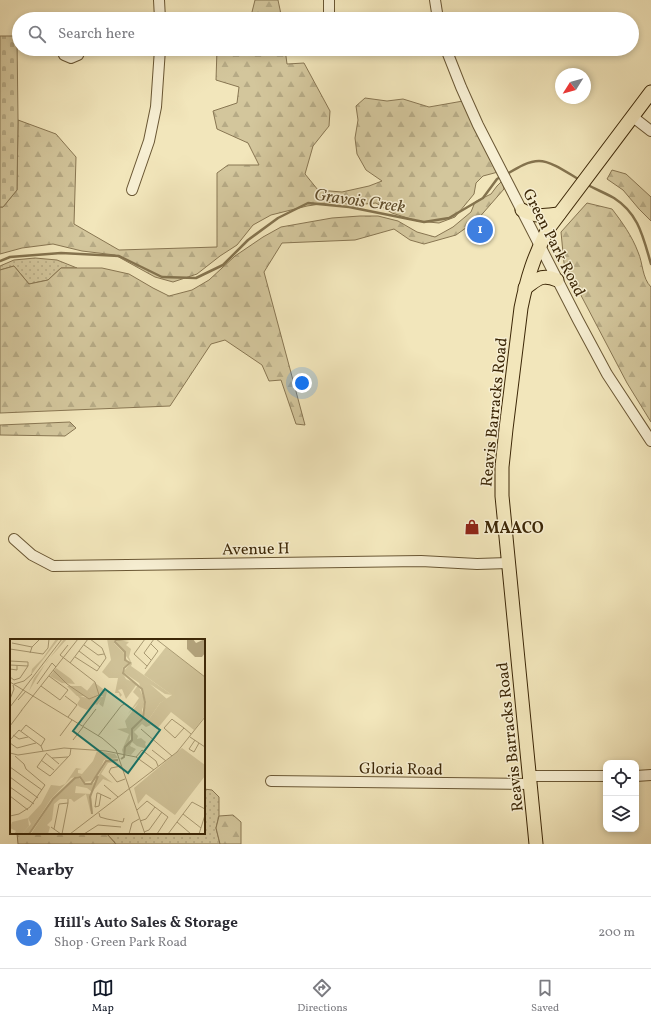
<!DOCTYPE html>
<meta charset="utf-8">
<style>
:root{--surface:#fff;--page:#f2f2f3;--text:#2b2b33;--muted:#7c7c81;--line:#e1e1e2;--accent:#111827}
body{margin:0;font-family:Vollkorn,serif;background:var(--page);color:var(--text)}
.controls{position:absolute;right:12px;bottom:12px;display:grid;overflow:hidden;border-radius:8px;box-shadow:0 2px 6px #0003}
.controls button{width:36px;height:36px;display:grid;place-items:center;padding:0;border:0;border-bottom:1px solid var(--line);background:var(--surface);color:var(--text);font:20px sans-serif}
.compass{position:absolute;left:555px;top:68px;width:36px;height:36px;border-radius:50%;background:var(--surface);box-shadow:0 2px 6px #0003;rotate:233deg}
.you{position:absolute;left:302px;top:383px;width:14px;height:14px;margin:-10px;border:3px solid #fff;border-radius:50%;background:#1a73e8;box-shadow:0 0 0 6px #1a73e833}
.badge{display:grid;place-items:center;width:26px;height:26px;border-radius:50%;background:var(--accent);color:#fff;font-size:13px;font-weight:700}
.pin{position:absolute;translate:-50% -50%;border:2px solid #fff;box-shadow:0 1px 4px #0006}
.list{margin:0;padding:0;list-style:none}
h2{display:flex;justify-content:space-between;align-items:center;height:52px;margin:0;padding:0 16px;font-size:17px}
h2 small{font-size:13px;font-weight:400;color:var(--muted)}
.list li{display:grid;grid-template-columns:26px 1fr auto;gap:12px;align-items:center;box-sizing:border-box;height:72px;padding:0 16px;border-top:1px solid var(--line)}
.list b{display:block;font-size:15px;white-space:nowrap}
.list p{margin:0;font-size:13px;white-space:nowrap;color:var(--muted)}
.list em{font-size:13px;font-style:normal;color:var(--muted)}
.icon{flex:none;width:22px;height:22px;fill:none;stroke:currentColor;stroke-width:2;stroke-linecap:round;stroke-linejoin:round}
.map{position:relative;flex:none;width:651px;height:844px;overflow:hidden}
.search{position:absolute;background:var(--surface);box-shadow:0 2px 6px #0003;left:12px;right:12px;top:12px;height:44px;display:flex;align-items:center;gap:10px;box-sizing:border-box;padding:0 14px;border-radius:22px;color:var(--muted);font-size:15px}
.sheet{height:124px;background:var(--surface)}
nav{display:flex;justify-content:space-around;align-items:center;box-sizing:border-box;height:56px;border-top:1px solid var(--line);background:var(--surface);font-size:11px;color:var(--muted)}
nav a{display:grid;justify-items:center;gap:2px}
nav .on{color:var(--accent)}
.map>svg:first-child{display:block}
.grass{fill:url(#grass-dots);stroke:#887652}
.forest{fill:url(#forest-firs);stroke:#887652}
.cemetery{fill:url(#cemetery-stones);stroke:#887652}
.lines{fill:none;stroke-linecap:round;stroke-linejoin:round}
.stream{stroke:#84734e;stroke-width:2.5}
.minor-casing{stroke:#6a5734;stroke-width:12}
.major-casing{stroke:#3c2707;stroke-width:15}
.minor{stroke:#f7efd3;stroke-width:10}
.major{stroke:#f2e6bb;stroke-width:13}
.labels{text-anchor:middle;stroke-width:3;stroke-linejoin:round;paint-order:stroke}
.street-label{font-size:16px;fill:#3c2707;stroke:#f7efd3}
.poi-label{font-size:16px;font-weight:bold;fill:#3c2707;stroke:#f7efd3;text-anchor:start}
.water-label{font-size:17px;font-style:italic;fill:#604d2b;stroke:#f7efd3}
.inset-river{fill:none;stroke:#b4a57e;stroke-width:2}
.inset-road{fill:none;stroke:#a99a73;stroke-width:1}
.view{fill:#0f766e;fill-opacity:0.15;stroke:#0f766e;stroke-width:2}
.inset-edge{fill:none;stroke:#3c2707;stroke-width:2}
</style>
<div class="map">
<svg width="651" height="844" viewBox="0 0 651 844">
<defs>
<pattern id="grass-dots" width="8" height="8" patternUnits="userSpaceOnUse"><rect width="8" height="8" fill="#d3c69c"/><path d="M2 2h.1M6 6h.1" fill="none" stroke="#b6aa85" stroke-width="1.8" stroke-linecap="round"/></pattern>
<pattern id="forest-firs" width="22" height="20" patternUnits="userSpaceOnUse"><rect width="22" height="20" fill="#d3c69c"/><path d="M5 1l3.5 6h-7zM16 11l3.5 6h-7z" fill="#b6aa85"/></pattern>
<pattern id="cemetery-stones" width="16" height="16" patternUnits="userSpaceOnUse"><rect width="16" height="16" fill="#d3c69c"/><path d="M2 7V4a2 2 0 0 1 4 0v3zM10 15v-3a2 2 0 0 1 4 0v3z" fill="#b6aa85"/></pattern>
</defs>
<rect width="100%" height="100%" fill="#f2e6bb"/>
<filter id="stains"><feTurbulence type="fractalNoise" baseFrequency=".005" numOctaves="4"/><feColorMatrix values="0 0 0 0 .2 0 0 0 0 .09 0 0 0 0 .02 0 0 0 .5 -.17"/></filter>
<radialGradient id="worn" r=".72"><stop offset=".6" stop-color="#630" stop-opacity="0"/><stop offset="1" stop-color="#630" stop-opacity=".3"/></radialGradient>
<g class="grass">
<polygon points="35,258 57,260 77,268 61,268 48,280 29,284 14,266 0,270 0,266 14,260"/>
<polygon points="204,789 212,790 219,797 219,816 216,828 220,844 116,844 106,833 204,833"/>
</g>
<g class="forest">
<polygon points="255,0 278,0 282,19 252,19 251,16"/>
<polygon points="217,49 225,49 246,54 250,49 285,49 287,64 304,63 330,111 329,126 313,146 305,174 318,190 342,192 369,186 382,181 366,170 357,154 355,138 358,120 356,106 365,98 387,101 403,99 429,107 463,101 498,172 483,176 476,183 474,194 455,217 439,223 417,221 392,213 376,203 354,205 333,202 307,206 271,215 253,225 237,245 220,256 197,274 173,282 155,277 115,255 82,251 53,244 22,248 0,254 0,207 3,207 17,190 18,120 56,134 76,157 74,224 119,250 217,247 217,173 228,165 259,165 248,143 217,129 213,111 237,103 239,87 216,80"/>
<polygon points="612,170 626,174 651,197 651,221 639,209 623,190 607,179"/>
<polygon points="502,181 504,189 477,220 456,235 424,244 410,240 394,229 355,240 282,243 264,272 305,425 296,424 281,380 269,381 262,365 225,340 211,344 170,406 0,413 0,270 14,266 29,284 48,280 61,268 102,268 129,274 153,288 169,296 192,290 209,280 235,256 263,237 281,227 332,218 360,216 378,216 398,221 417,232 435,237 453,227 471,212 475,202 491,194 497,186"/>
<path d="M587,203l25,6c10,13 20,27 26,43 5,11 4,26 13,35v135l-24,-39 -63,-120 -3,-31z"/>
<polygon points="70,422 76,428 65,436 0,435 0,425"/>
<polygon points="233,815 241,822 241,844 220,844 216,828 219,816"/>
<polygon points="17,833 106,833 116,844 18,844"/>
</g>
<polygon class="cemetery" points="0,36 17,36 18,120 17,190 3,207 0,207"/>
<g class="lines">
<g class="stream">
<path d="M507,174c10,-6 21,-13 32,-13 13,0 30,13 41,19"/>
<path d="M586,184c9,5 19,9 28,14 25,16 29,39 37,66"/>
<polyline points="0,261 10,257 61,253 119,256 162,277 196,278 223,265 248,240 278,218 308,203 349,207 424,222 449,218 483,198 497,179 502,176"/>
</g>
<g class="minor-casing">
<g id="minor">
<polyline points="159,0 160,19"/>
<polyline points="435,0 438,19"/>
<polyline points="329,19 329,0"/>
<polyline points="62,49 64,55 71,58 78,55 81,49"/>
<polyline points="446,49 461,87 478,125 578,320 607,374 651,441"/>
<polyline points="633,117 651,131"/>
<polyline points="132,190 149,141 156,107 160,49"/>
<polyline points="14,539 32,555 53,566 421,561 477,564 508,563"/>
<polyline points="530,776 606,776"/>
<polyline points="636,776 651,775"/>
<polyline points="271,781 531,784"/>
</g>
</g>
<g class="major-casing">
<g id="major">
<path d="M522,210c14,7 22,6 37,4"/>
<path d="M525,288c12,-8 16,-15 32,-8"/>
<path d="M536,844l-34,-348v-29l4,-38 15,-121c6,-30 13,-52 27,-79l103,-137"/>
</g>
</g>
<use href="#minor" class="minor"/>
<use href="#major" class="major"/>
</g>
<defs>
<g id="shop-bare" transform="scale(1.2)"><path d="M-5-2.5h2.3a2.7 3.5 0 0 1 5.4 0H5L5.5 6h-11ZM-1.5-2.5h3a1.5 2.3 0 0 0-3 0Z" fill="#8f2418" stroke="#f7efd3" stroke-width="2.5" paint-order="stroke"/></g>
</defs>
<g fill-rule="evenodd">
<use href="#shop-bare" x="472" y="527"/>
</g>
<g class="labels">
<g class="street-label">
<text transform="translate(555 242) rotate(63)" y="6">Green Park Road</text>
<text transform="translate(493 412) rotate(-84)" y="6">Reavis Barracks Road</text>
<text transform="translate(256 548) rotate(-1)" y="6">Avenue H</text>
<text transform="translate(509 737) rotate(-96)" y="6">Reavis Barracks Road</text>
<text transform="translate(401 768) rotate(1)" y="6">Gloria Road</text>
</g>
<g class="poi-label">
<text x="484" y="533">MAACO</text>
</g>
<g class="water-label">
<text transform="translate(360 200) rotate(8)" y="6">Gravois Creek</text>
</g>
</g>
<g transform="translate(10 639)">
<rect width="195" height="195" fill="#f2e6bb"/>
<path d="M46,0h3l-28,36 1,-6 11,-11zM54,0h3l-20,22 -18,30 5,-13 12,-15zM46,29l15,11 4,5 -13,-1 -12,-7zM57,47h14l13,10 10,1 -7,8 -13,-9h-7zM18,179l1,8 -7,8h-8l2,-3 -6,-3 2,-6z" fill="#d3c69c"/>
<path d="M97,0h9l-2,4 9,9 6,12 -6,3 -1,5 4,7 11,5 -11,15 -4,-10 -4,1 4,5 -2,2 -1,-4h-4l3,-15h-9l-7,-6 9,-12zM109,1l10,2 -3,3 5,4 -2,8 3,7 -1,2 41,29 -7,-1 -15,-10 17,15 -7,4 -13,19 4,3 -5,2 -4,-3 -8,8 4,4 -1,3 4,-1 5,4 -1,2 2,5 -10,-3 -5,-4 -2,4 6,3 -5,6 -7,-1v-3l-1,3 -1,-4 7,-16 -12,-5 10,-1 -2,-7 14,-19 -11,12 11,-16 -6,-6 5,-7 7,16 -3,9 1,6 -10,11 -5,18 5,-8v-9l10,-9 3,-17 -7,-19 -16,-11 8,-9 -15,-21zM84,43l13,10 -4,15 -4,-3 4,-8h-9l-7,-5zM67,56l16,5 3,4 -9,6 -7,-3 -3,-3 3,-5zM87,112l18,3 3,4 -14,2 -6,14 -7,7 -7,1 -5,-6 -8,2 -20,21 -23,35h-6l9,-10 -3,-6 13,-14 10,-19 9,1 5,-2 11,-16 6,1 -4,1v3l4,1 11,-13zM97,122l12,1 -11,1 -7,11 12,9 -10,-4 -11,13 -5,-4 -11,-2 -1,7 16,1 2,20 -3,-4 -4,-16 -12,8 -3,-3h-11l-6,5 -2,16 -5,5 3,2 -2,7h-17l22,-34 22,-21 4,-1 6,7 9,-2z" fill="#d3c69c"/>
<path d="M156,8l39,30v39l-11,14 -23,-18 -14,17 -10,-7 13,-19 12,-8 -28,-20zM172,109l23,17v11l-30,39 -29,-21 -8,10 -4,-16z" fill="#d3c69c"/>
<path d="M177,0h6l3,4 9,-4v14l-3,4h-7l-8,-8z" fill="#b4a57e"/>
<path class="inset-river" d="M111,120l3,-2 1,-10 7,-7v-11l11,-11 2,-16 -3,-13 -19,-16 1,-5 6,-5 -5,-3v-8l-10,-10 1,-2 14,-1M82,175l-2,-17 8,-21M19,195l24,-35 22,-21 5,-1 5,7h6l15,-23 12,-1"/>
<path class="inset-road" d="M135,0l-11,15 13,12M146,0l49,38M2,4l20,4M74,6l14,10 6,-1M0,10l33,5 5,-6 1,-9M69,12l21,16M20,14l2,-6 8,-8M65,18l22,14 9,-13 -4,-10 -12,-9M141,21l-7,-7 10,-14M0,22l18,1v4M60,24l18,-24M0,26l18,1M0,30l7,1v-5M135,30l13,-18 -7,-7M43,31l14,14 22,15 10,-4 -4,-13 -35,-27 8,-10M0,38l4,3 6,-2 8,-12M0,43l92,56 14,12 29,84M4,45l10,-3 8,-7M27,45l15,-21 4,4M31,47l19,14 8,-10 -19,-14M55,57l12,9 -9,12M0,60l4,-10 -1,-4M8,61l8,-9M0,68l52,-68M11,72l57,-72M0,87l12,-16M73,87l13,-17M174,89l-9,10 -11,-10 8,-9 1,1 11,8 7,6M131,90l31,27M11,92l5,-6 19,14 -4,7 2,5M3,96l6,4 9,-2M50,97l12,-16M88,97l23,-30 3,-2M180,98l15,10M0,101l9,-10 22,16M63,101l10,-13M185,101l-6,9 5,3 5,-9M0,104l7,5 19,-5M142,111l14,11M0,114l8,2 46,-7 42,3 30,6 18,13M36,114l13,11M36,115l-9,13 13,9 20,-21 1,-7M5,117l9,8 2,5M126,118l6,-7 14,11 2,5M42,119l16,-1M31,121l13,10M111,127l-10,2 -2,4 8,10 8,-3M0,128l32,23M0,138l28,21M94,146l14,12M0,148l24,17M91,155l-2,12 -4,1 2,-14h1l13,6M0,157l18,14M127,171l10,-9 21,16 -11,17M89,174l1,4 7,2 16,3 1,-4M173,175l18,14M0,177l9,-2 11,-7 15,-22 -19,-16M130,182l6,-2 9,-12M167,183l14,12M41,188l10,7M44,190l5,-25 9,-1v-4M134,193l5,-2 13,-18M52,195l6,-31M60,195l107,-82 28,-35M74,195l14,-9 23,2M119,195l3,-11 7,-4M158,195l24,-32 13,7M189,195l6,-19"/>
<path class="view" d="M95,50l55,41 -32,43 -55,-42z"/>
<rect width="195" height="195" class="inset-edge"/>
</g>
<rect width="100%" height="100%" filter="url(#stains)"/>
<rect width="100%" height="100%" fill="url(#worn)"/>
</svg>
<div class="controls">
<button><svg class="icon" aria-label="locate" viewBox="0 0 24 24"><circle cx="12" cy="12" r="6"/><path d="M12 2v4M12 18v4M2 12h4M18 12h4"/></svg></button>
<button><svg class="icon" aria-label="layers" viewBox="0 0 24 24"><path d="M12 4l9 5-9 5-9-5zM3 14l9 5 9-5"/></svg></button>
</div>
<svg class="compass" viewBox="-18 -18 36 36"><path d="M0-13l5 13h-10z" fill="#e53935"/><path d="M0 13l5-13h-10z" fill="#7c7c81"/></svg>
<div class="you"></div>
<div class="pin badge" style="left:480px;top:230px;background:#3f7fe0">1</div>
<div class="search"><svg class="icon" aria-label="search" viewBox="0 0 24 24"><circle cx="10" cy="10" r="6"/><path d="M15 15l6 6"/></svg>Search here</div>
</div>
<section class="sheet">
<h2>Nearby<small></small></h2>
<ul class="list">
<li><span class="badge" style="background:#3f7fe0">1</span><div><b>Hill's Auto Sales &amp; Storage</b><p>Shop · Green Park Road</p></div><em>200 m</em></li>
</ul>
</section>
<nav>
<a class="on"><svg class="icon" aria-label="map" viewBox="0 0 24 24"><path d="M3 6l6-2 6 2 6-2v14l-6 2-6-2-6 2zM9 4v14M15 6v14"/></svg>Map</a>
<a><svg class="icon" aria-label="directions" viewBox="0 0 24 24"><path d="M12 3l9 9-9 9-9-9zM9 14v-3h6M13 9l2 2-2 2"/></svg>Directions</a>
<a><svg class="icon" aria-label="saved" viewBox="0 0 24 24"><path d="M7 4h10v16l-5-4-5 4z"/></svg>Saved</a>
</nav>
